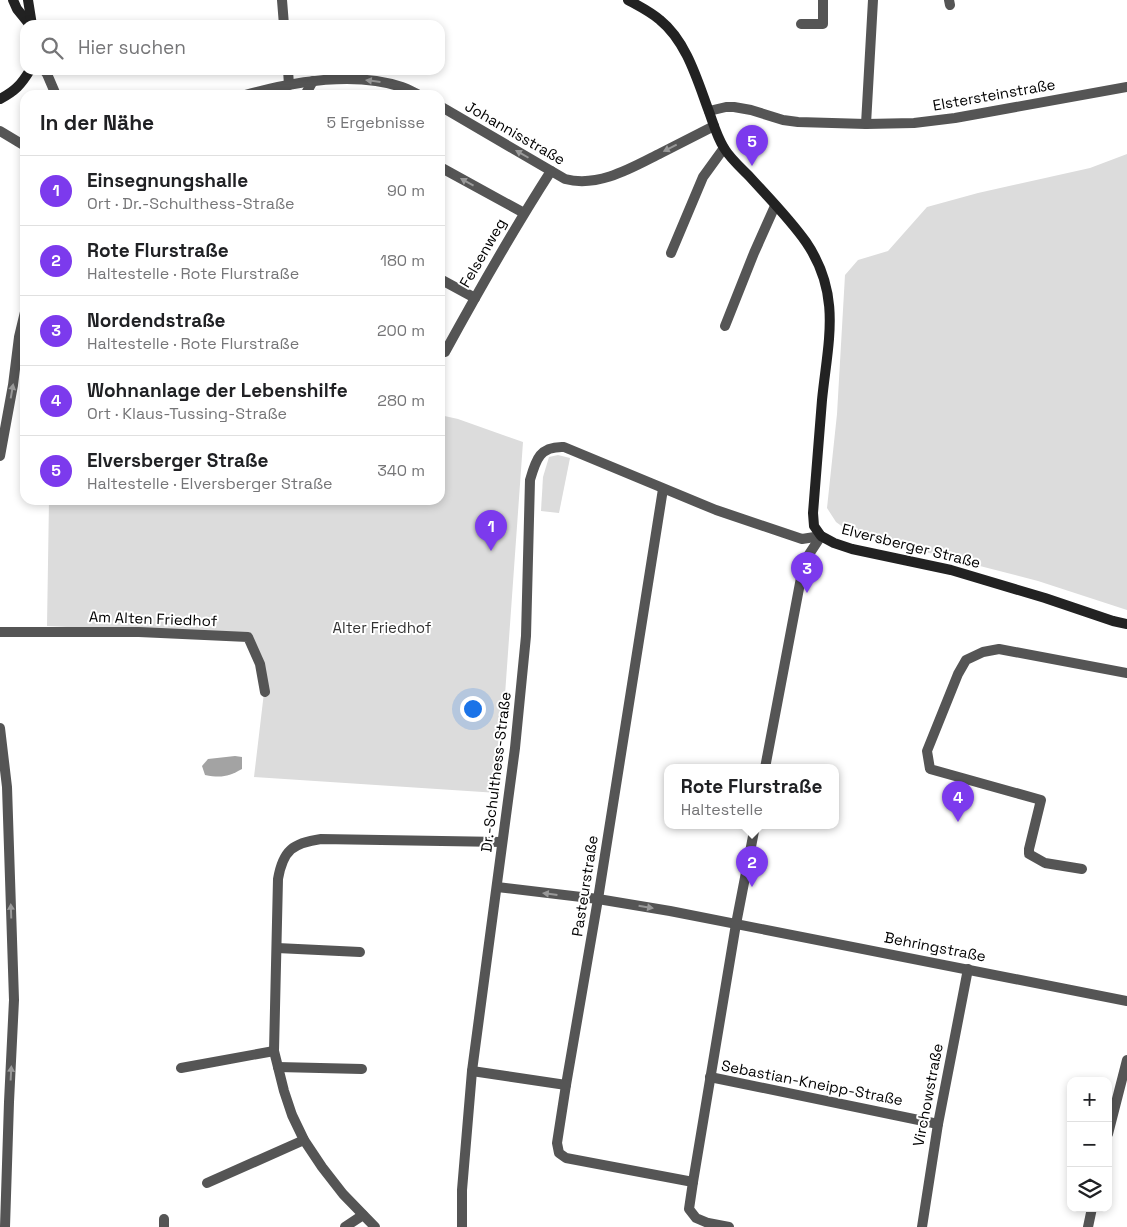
<!DOCTYPE html>
<html lang="de">
<meta charset="utf-8">
<style>
:root{--surface:#fff;--page:#f2f2f2;--text:#202124;--muted:#757577;--line:#e0e0e0;--accent:#7c3aed}
body{margin:0;font-family:"Space Grotesk",sans-serif;background:var(--page);color:var(--text)}
.controls{position:absolute;right:15px;bottom:15px;display:grid;overflow:hidden;border-radius:10px;box-shadow:0 2px 8px #0003}
.controls button{width:45px;height:45px;display:grid;place-items:center;padding:0;border:0;border-bottom:1px solid var(--line);background:var(--surface);color:var(--text);font:25px sans-serif}
.you{position:absolute;left:472px;top:708px;width:18px;height:18px;margin:-12px;border:4px solid #fff;border-radius:50%;background:#1a73e8;box-shadow:0 0 0 8px #1a73e833}
.badge{display:grid;place-items:center;width:32px;height:32px;border-radius:50%;background:var(--accent);color:#fff;font-size:16px;font-weight:700}
.pin{position:absolute;translate:-50% -41px;filter:drop-shadow(0 1px 2px #0008)}
.pin::after{content:'';position:absolute;top:26px;width:18px;height:15px;background:inherit;clip-path:polygon(0 0,100% 0,50% 100%)}
.popup{position:absolute;left:664px;top:764px;width:175px;height:65px;box-sizing:border-box;display:grid;place-content:center;border-radius:10px;background:var(--surface);filter:drop-shadow(0 1px 4px #0005);font-size:16px;white-space:nowrap;color:var(--muted)}
.popup b{font-size:19px;color:var(--text)}
.popup::after{content:'';position:absolute;left:50%;top:100%;margin-left:-10px;border:10px solid transparent;border-top-color:var(--surface)}
.list{margin:0;padding:0;list-style:none}
h2{display:flex;justify-content:space-between;align-items:center;height:65px;margin:0;padding:0 20px;font-size:21px}
h2 small{font-size:16px;font-weight:400;color:var(--muted)}
.list li{display:grid;grid-template-columns:32px 1fr auto;gap:15px;align-items:center;box-sizing:border-box;height:70px;padding:0 20px;border-top:1px solid var(--line)}
.list b{display:block;font-size:19px;white-space:nowrap}
.list p{margin:0;font-size:16px;white-space:nowrap;color:var(--muted)}
.list em{font-size:16px;font-style:normal;color:var(--muted)}
.icon{flex:none;width:28px;height:28px;fill:none;stroke:currentColor;stroke-width:2;stroke-linecap:round;stroke-linejoin:round}
.map{position:relative;flex:none;width:1127px;height:1227px;overflow:hidden}
.search{position:absolute;background:var(--surface);box-shadow:0 2px 8px #0003;left:20px;top:20px;width:425px;height:55px;display:flex;align-items:center;gap:12px;box-sizing:border-box;padding:0 18px;border-radius:15px;color:var(--muted);font-size:19px}
.panel{position:absolute;background:var(--surface);box-shadow:0 2px 8px #0003;left:20px;top:90px;width:425px;height:415px;border-radius:15px}
.map>svg:first-child{display:block}
.green{fill:#dcdcdc}
.water{fill:#a3a3a3}
.lines{fill:none;stroke-linecap:round;stroke-linejoin:round}
.minor{stroke:#555;stroke-width:10}
.secondary{stroke:#222;stroke-width:10}
.oneway{fill:#999}
.labels{text-anchor:middle;stroke-width:4;stroke-linejoin:round;paint-order:stroke}
.street-label{font-size:15px;fill:#000;stroke:#fff}
.park-label{font-size:15px;fill:#333;stroke:#fff}
</style>
<div class="map">
<svg width="1127" height="1227" viewBox="0 0 1127 1227">
<rect width="100%" height="100%" fill="#fff"/>
<g class="green">
<polygon points="1127,154 1127,610 1038,581 851,533 836,522 827,508 837,414 845,275 858,260 888,251 927,207 978,193 1090,168"/>
<polygon points="440,415 458,419 523,442 498,793 254,777 265,684 249,636 47,626 49,500 440,500"/>
<polygon points="558,455 570,458 559,513 541,511 543,477 549,457"/>
</g>
<path class="water" d="M235,756l7,1v12c-14,8 -21,9 -37,6l-3,-9 6,-7z"/>
<g class="lines">
<g class="minor">
<polyline points="282,0 284,25"/>
<polyline points="949,0 950,5"/>
<polyline points="801,24 823,24 823,0"/>
<polyline points="44,70 47,74 56,95"/>
<polyline points="288,70 289,85"/>
<path d="M245,95c47,-13 109,-24 157,-8 6,2 11,5 17,8"/>
<polyline points="305,95 313,81"/>
<path d="M440,106l125,73c34,9 68,-12 96,-26 18,-9 35,-18 53,-27"/>
<polyline points="709,111 726,107 734,107 751,110 783,120 798,122 866,124 914,123 955,118 1127,87"/>
<polyline points="866,124 873,0"/>
<polyline points="0,131 25,146"/>
<polyline points="440,167 524,213"/>
<polyline points="671,253 703,177 724,148"/>
<polyline points="440,279 475,298"/>
<polyline points="725,326 754,253 775,206"/>
<path d="M445,352c34,-62 68,-122 106,-181"/>
<polyline points="0,456 13,385 19,337 25,312"/>
<polyline points="663,489 598,899 566,1085 557,1143 559,1153 566,1158 693,1182"/>
<polyline points="0,632 139,632 248,637 260,664 265,692"/>
<polyline points="0,728 7,787 14,1000 9,1102 5,1227"/>
<polyline points="765,768 804,562 821,536"/>
<polyline points="1082,869 1045,863 1029,854 1029,849 1041,800 930,769 927,751 958,674 966,660 983,652 999,649 1127,673"/>
<polyline points="497,887 598,899 670,911 1127,1001"/>
<polyline points="277,948 360,952"/>
<polyline points="278,1067 362,1069"/>
<polyline points="181,1068 274,1051"/>
<polyline points="472,1071 566,1085"/>
<polyline points="710,1077 938,1124"/>
<polyline points="1108,1134 1127,1060"/>
<polyline points="207,1183 304,1140"/>
<polyline points="164,1219 164,1227"/>
<polyline points="345,1227 363,1215"/>
<path d="M375,1227l-32,-33 -21,-27 -18,-27 -12,-25 -8,-24 -10,-40 4,-172c5,-29 15,-36 43,-40l181,3"/>
<path d="M462,1227v-37l10,-119 43,-323 11,-112 4,-156c6,-21 10,-34 34,-33l152,63 86,29 19,-3"/>
<polyline points="729,1227 708,1223 696,1218 689,1209 693,1182 736,924 755,826"/>
<polyline points="922,1227 938,1124 968,969"/>
<polyline points="1088,1227 1092,1208"/>
</g>
<g class="secondary">
<polyline points="13,0 17,9 30,25"/>
<polyline points="28,0 32,25"/>
<path d="M628,0c11,6 23,12 32,20 26,21 37,59 48,89 5,13 8,26 16,39 6,10 16,19 25,28 19,21 40,42 57,66 36,53 22,99 16,158 -3,37 -6,75 -9,113l1,13 7,10 13,7 18,6 99,21 94,28 68,23 14,3"/>
<path d="M0,99c15,-8 21,-14 30,-29"/>
</g>
</g>
<defs><path id="oneway-solid" d="M-6-.8H1V-3.2L6.5 0L1 3.2V.8H-6Z" transform="scale(1.25)"/></defs>
<g class="oneway">
<use href="#oneway-solid" transform="translate(373 81) rotate(-173)"/>
<use href="#oneway-solid" transform="translate(670 148) rotate(153)"/>
<use href="#oneway-solid" transform="translate(522 154) rotate(-150)"/>
<use href="#oneway-solid" transform="translate(467 182) rotate(-151)"/>
<use href="#oneway-solid" transform="translate(12 391) rotate(-80)"/>
<use href="#oneway-solid" transform="translate(550 894) rotate(-173)"/>
<use href="#oneway-solid" transform="translate(646 907) rotate(9)"/>
<use href="#oneway-solid" transform="translate(11 911) rotate(-92)"/>
<use href="#oneway-solid" transform="translate(11 1073) rotate(-87)"/>
</g>
<g class="labels">
<g class="street-label">
<text transform="translate(994 95) rotate(-10)" y="5">Elstersteinstraße</text>
<text transform="translate(515 133) rotate(30)" y="5">Johannisstraße</text>
<text transform="translate(483 253) rotate(-60)" y="5">Felsenweg</text>
<text transform="translate(911 546) rotate(14)" y="5">Elversberger Straße</text>
<text transform="translate(153 619) rotate(2)" y="5">Am Alten Friedhof</text>
<text transform="translate(496 772) rotate(-83)" y="5">Dr.-Schulthess-Straße</text>
<text transform="translate(585 886) rotate(-81)" y="5">Pasteurstraße</text>
<text transform="translate(935 947) rotate(11)" y="5">Behringstraße</text>
<text transform="translate(812 1083) rotate(11)" y="5">Sebastian-Kneipp-Straße</text>
<text transform="translate(928 1095) rotate(-79)" y="5">Virchowstraße</text>
</g>
<g class="park-label">
<text x="382" y="633">Alter Friedhof</text>
</g>
</g>
</svg>
<div class="controls">
<button>+</button>
<button>−</button>
<button><svg class="icon" aria-label="layers" viewBox="0 0 24 24"><path d="M12 4l9 5-9 5-9-5zM3 14l9 5 9-5"/></svg></button>
</div>
<div class="you"></div>
<div class="pin badge" style="left:491px;top:551px">1</div>
<div class="pin badge" style="left:752px;top:887px">2</div>
<div class="popup"><b>Rote Flurstraße</b>Haltestelle</div>
<div class="pin badge" style="left:807px;top:593px">3</div>
<div class="pin badge" style="left:958px;top:822px">4</div>
<div class="pin badge" style="left:752px;top:166px">5</div>
<div class="search"><svg class="icon" aria-label="search" viewBox="0 0 24 24"><circle cx="10" cy="10" r="6"/><path d="M15 15l6 6"/></svg>Hier suchen</div>
<section class="panel">
<h2>In der Nähe<small>5 Ergebnisse</small></h2>
<ul class="list">
<li><span class="badge">1</span><div><b>Einsegnungshalle</b><p>Ort · Dr.-Schulthess-Straße</p></div><em>90 m</em></li>
<li><span class="badge">2</span><div><b>Rote Flurstraße</b><p>Haltestelle · Rote Flurstraße</p></div><em>180 m</em></li>
<li><span class="badge">3</span><div><b>Nordendstraße</b><p>Haltestelle · Rote Flurstraße</p></div><em>200 m</em></li>
<li><span class="badge">4</span><div><b>Wohnanlage der Lebenshilfe</b><p>Ort · Klaus-Tussing-Straße</p></div><em>280 m</em></li>
<li><span class="badge">5</span><div><b>Elversberger Straße</b><p>Haltestelle · Elversberger Straße</p></div><em>340 m</em></li>
</ul>
</section>
</div>
